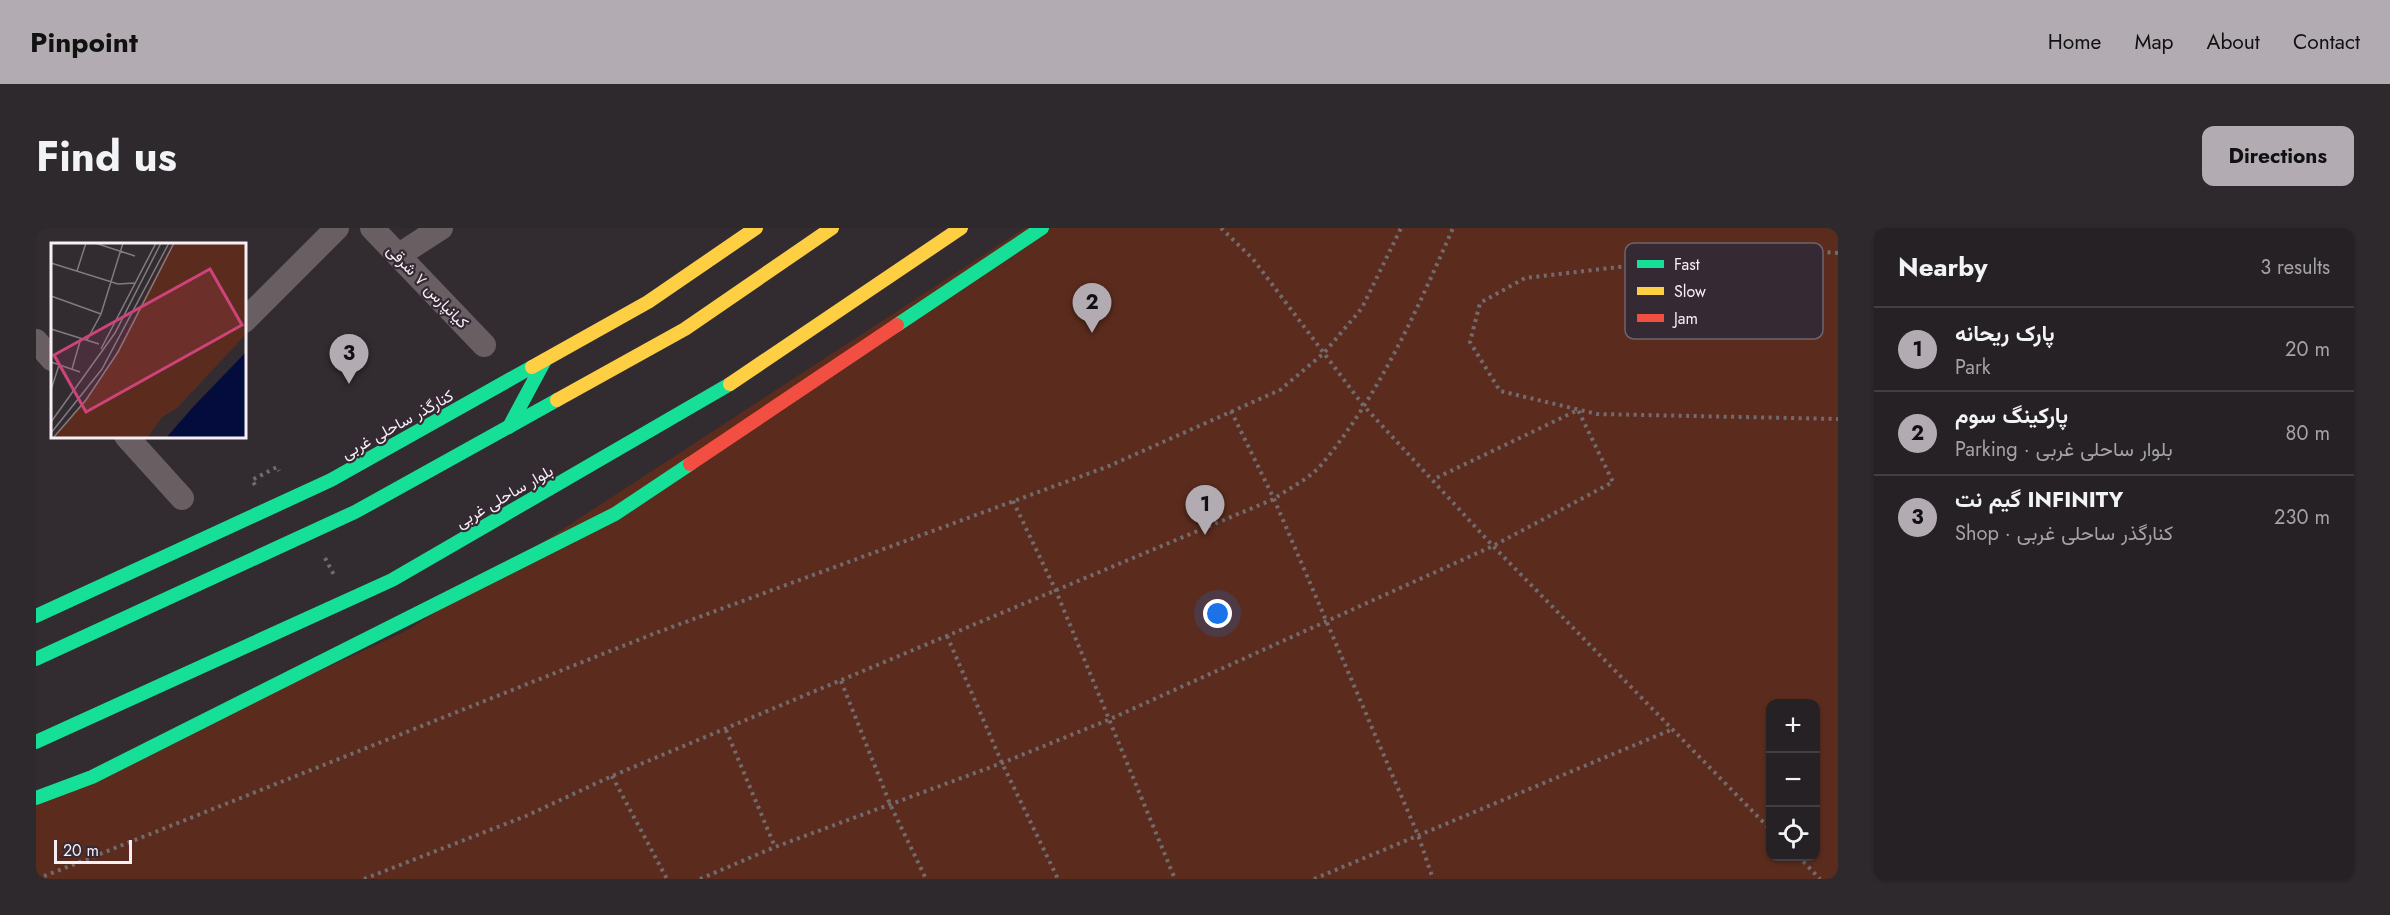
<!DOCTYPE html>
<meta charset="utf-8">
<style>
:root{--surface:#262125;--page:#2e292d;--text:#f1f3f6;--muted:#a4a3a7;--line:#423e42;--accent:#b2abb1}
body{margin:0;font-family:Jost,Vazirmatn,sans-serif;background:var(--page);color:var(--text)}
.controls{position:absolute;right:18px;bottom:18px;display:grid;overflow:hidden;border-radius:12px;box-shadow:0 2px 4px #0004}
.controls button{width:54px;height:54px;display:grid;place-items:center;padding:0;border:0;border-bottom:2px solid var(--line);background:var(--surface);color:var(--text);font:30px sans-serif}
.scale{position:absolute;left:18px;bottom:15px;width:78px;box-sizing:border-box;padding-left:6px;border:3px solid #f7eff6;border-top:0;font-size:16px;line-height:21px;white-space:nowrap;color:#f7eff6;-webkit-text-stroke:4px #352933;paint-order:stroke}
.you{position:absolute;left:1182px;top:386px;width:21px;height:21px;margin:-15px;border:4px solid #fff;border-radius:50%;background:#1a73e8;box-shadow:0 0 0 9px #1a73e833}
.badge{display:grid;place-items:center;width:39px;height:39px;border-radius:50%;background:var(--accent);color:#111;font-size:20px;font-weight:700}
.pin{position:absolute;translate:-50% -50px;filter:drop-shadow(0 2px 3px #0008)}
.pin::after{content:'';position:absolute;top:32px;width:21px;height:18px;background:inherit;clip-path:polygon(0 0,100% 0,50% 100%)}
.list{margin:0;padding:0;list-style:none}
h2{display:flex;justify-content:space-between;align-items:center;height:78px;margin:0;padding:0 24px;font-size:26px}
h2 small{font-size:20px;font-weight:400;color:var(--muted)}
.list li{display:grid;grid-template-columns:39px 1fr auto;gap:18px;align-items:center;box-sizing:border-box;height:84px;padding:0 24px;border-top:2px solid var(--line)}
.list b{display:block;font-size:22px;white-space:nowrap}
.list p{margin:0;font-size:20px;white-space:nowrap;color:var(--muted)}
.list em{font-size:20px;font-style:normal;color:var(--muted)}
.icon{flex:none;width:33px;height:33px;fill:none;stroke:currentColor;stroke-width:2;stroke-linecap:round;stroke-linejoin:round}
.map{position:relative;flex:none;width:1802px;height:651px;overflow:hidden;border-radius:12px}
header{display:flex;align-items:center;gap:36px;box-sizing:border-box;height:84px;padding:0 30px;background:var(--accent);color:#111}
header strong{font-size:28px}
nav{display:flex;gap:33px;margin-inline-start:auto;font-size:21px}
.intro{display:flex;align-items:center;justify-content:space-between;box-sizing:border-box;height:144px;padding:0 36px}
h1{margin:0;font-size:42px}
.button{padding:15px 27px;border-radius:12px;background:var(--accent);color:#111;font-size:21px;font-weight:700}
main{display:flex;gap:36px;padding:0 36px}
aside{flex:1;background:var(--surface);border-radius:12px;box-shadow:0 2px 4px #0004}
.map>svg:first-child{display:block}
.green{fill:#5b2c1d;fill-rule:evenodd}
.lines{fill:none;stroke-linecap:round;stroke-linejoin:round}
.path{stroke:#726a6c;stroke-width:4;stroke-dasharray:3 4.5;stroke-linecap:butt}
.street{stroke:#695f63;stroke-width:24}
.fast{stroke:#16e098;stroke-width:14}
.slow{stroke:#ffcf43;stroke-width:14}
.jam{stroke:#f24e42;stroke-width:14}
.labels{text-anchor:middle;stroke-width:4.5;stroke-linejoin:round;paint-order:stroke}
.street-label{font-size:16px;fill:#f7eff6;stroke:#352933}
.inset-road{fill:none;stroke:#817a80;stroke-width:1.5}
.view{fill:#cd437a;fill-opacity:0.15;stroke:#cd437a;stroke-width:3}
.inset-edge{fill:none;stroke:#f7eff6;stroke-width:3}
.key{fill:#352933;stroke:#6f646e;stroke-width:1.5}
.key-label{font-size:16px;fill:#f7eff6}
</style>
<header>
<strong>Pinpoint</strong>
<nav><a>Home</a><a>Map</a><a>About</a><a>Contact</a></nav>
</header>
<div class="intro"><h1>Find us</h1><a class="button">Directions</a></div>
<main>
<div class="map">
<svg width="1802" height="651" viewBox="0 0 1802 651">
<rect width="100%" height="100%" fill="#322c31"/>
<path class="green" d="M989,0h813v651h-1802v-77l372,-172zM1734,476h46v152h-46z"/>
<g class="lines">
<g class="path">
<polyline points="1185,0 1217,31 1327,177 1457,318 1734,601"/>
<polyline points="1802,25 1774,23 1659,30 1489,50 1444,75 1434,114 1464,163 1561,186 1802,191"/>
<polyline points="1195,183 1238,271 1382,607 1397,651"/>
<polyline points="219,257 216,252 241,239 243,243"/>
<polyline points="977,273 1020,363 1139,651"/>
<polyline points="289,330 298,347"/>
<polyline points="911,408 966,535 1022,651"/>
<polyline points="805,453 854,576 890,651"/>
<polyline points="690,502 739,619"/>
<polyline points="576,548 631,651"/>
<polyline points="1762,628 1784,651"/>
<polyline points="1,651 617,406 1073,238 1244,162 1288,125 1326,80 1365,0"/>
<path d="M328,651l162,-63 86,-40 662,-277c15,-11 37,-21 48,-35 58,-70 95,-154 131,-236"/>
<polyline points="664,651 739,619 966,535 1072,492 1457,318 1577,254 1542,182 1398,251"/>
<polyline points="1278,651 1637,501"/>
</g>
<g class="street">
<polyline points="336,0 448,117"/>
<polyline points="363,27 405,0"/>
<polyline points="208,93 301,0"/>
<polyline points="0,113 16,131"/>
<polyline points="90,208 146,270"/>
</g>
<g class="fast">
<polyline points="861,97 1006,0"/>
<polyline points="473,199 509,132"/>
<polyline points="0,388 295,252 496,139"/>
<polyline points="0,431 319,284 521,172"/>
<polyline points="0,514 356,352 694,156"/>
<polyline points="0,570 56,549 579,286 654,236"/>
</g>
<g class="slow">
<polyline points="496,139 612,74 720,0"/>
<polyline points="694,156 925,0"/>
<polyline points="521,172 649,101 796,0"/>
</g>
<polyline class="jam" points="654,236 861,97"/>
</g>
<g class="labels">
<g class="street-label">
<text transform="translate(392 58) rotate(46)" y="6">کیانپارس ۷ شرقی</text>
<text transform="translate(361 196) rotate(-29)" y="6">کنارگذر ساحلی غربی</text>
<text transform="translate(468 268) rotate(-30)" y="6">بلوار ساحلی غربی</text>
</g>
</g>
<g transform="translate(15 15)">
<rect width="195" height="195" fill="#322c31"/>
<path d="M121,0h74l-1,92 -68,73 -15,9 -15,21h-93l52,-66z" fill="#5b2c1d"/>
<path d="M195,109v86h-80l27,-31z" fill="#040b3d"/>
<path class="inset-road" d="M44,0l40,13M0,20l67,21 17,-1M26,28l9,-28M0,53l50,18M0,86l48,15M36,97l14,-26 22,-71M50,106l55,-106M0,119l29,10M21,126l9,-31M0,147l8,-25M0,179l64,-89 46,-90M0,190l51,-64 67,-126M2,195l33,-38 32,-48 56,-109"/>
<path class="view" d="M159,26l32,56 -156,87 -32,-57z"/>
<rect width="195" height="195" class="inset-edge"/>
</g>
<rect x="1589" y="15" width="198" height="96" rx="9" class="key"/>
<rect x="1601" y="32" width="27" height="8" fill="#16e098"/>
<rect x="1601" y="59" width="27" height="8" fill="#ffcf43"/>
<rect x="1601" y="86" width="27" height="8" fill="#f24e42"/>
<g class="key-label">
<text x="1638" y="42">Fast</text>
<text x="1638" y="69">Slow</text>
<text x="1638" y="96">Jam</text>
</g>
</svg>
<div class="controls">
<button>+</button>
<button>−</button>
<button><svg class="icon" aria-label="locate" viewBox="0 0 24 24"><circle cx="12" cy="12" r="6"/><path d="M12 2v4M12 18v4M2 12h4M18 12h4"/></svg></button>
</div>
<div class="scale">20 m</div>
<div class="you"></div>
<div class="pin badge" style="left:1169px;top:307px">1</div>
<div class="pin badge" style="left:1056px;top:105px">2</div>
<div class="pin badge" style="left:313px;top:156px">3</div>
</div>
<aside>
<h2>Nearby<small>3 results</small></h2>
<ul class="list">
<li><span class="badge">1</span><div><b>پارک ریحانه</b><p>Park</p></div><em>20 m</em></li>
<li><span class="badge">2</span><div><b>پارکینگ سوم</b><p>Parking · بلوار ساحلی غربی</p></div><em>80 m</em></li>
<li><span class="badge">3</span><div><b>گیم نت INFINITY</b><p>Shop · کنارگذر ساحلی غربی</p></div><em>230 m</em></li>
</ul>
</aside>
</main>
